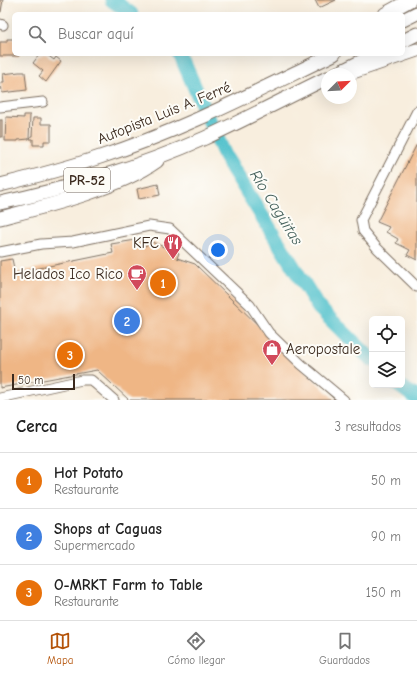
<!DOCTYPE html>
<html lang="es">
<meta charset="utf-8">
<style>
:root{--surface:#fff;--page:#f6f6f6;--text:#222;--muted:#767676;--line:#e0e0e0;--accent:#b45309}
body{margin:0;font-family:"Comic Neue",sans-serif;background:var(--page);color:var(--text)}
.controls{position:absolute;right:12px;bottom:12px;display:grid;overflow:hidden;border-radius:6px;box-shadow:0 4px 16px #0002}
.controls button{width:36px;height:36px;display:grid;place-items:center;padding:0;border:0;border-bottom:1px solid var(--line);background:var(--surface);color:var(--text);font:20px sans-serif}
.compass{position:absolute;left:321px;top:68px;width:36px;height:36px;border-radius:50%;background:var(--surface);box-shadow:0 4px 16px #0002;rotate:66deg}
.scale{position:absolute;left:12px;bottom:10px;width:63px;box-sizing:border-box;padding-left:4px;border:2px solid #3b2a1e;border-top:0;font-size:11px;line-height:14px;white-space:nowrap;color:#3b2a1e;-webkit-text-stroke:3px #fdfcf7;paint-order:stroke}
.you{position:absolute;left:218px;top:250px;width:14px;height:14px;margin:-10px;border:3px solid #fff;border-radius:50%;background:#1a73e8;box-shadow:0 0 0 6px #1a73e833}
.badge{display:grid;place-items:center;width:26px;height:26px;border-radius:50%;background:var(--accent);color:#fff;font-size:13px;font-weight:700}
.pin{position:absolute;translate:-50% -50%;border:2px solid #fff;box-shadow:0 1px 4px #0006}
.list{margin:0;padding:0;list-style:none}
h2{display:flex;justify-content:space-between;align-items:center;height:52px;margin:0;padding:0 16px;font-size:17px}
h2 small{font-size:13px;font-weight:400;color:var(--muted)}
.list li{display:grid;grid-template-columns:26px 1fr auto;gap:12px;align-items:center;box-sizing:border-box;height:56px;padding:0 16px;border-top:1px solid var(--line)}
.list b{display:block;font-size:15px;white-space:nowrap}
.list p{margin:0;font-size:13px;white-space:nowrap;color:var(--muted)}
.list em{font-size:13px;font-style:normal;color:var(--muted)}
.icon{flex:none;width:22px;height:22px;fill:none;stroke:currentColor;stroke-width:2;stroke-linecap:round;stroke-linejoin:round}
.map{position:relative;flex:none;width:417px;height:400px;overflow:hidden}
.search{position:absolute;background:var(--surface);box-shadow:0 4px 16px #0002;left:12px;right:12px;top:12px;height:44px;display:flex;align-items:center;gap:10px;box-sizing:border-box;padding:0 14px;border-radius:6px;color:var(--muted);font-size:15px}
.sheet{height:220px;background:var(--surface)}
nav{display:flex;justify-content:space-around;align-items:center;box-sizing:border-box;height:56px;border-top:1px solid var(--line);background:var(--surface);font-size:11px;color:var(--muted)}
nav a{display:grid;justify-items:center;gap:2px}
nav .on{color:var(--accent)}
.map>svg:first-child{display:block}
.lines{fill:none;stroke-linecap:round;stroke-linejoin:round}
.river{stroke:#56c3cd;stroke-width:15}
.building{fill:#efb685}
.minor-casing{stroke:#7d6f61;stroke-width:11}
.highway-casing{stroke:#7d6f61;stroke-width:15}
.minor{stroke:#fff;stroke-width:9}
.highway{stroke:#fff;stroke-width:13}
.labels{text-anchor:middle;stroke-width:4;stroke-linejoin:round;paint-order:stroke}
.shield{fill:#fdfcf7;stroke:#75695f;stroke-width:1}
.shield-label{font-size:14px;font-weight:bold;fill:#3b2a1e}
.street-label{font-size:15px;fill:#3b2a1e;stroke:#fdfcf7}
.poi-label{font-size:15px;fill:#3b2a1e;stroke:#fdfcf7;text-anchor:end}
.water-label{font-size:16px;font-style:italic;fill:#44605b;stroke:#fdfcf7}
</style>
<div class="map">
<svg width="417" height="400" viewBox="0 0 417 400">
<rect width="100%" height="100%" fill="#fdfcf7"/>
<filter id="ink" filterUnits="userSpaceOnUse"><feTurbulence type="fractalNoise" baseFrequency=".025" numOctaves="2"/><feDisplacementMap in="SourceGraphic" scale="8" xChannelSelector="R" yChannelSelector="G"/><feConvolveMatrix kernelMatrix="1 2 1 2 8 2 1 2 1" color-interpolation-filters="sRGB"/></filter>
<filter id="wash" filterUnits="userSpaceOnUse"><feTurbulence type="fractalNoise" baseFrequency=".012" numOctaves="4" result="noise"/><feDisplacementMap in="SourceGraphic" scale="16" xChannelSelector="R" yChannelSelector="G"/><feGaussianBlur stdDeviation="0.9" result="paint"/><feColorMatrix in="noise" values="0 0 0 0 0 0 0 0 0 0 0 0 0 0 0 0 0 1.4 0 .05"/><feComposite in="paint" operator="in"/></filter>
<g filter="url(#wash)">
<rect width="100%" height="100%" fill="#f8eede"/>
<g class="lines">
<g class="river">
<polyline points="112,0 131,14"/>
<polyline points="180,54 226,158 319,308 372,360"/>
<polyline points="398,385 417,398"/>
</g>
</g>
<g id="blocks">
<g class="building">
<polygon points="0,0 3,0 1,12 0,12"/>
<polygon points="315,0 336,0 319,8"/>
<polygon points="7,39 14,39 14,54 19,54 19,56 0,56 0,42 7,42"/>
<polygon points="42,54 46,54 54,60 56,57 61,61 46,82 39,76 43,71 33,63 39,55 41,56"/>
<polygon points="19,72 25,72 27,90 2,93 1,82 4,82 3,74"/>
<polygon points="24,115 30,115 29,139 18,140 18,141 5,141 6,117 24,118"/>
<polygon points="33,118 41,118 41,124 51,124 51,141 44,141 44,145 33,145 33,139 30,139 31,136 32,136"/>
<rect x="0" y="120" width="2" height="17"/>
<polygon points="417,144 417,260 407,255 410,250 396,243 398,239 386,232 389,227 377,222"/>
<polygon points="158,184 160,195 139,199 137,189"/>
<polygon points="136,240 146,246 149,241 179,253 177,258 195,264 335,400 129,400 97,370 0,388 0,261 12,259 15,273 113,253 111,244"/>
</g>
</g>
</g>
<g filter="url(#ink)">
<use href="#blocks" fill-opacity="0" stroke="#7d6f61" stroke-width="1"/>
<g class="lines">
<g class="minor-casing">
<g id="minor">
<polyline points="0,24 3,25"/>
<polyline points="0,107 43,102"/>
<polyline points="417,111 361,220 363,231 377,248 417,287"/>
<polyline points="0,252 41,244 73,242 149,226 170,229 250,305 269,333 301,364 344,400"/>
<polyline points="0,398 82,380 91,380 114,400"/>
</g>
</g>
<g class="highway-casing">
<g id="highway">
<polyline points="385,14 410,0"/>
<polyline points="403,20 417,13"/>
<polyline points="403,41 417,34"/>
<polyline points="336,74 376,54"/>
<polyline points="347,74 417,50"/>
<path d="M0,185c33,-8 67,-17 100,-28 81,-26 157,-66 234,-103"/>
<path d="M0,203c67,-14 142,-37 205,-65 41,-19 81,-40 122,-60"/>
<path d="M0,218c47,-12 118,-29 157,-57"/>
</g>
</g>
<use href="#minor" class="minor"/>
<use href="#highway" class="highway"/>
</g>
</g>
<defs>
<g id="restaurant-pin" transform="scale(1)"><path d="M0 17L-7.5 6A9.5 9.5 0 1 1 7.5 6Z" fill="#d1495b" stroke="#fdfcf7"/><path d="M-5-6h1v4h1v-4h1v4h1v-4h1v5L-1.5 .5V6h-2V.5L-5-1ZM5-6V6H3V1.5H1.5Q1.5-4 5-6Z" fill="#fff"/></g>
<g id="cafe-pin" transform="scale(1)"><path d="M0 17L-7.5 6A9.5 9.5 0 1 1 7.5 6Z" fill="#d1495b" stroke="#fdfcf7"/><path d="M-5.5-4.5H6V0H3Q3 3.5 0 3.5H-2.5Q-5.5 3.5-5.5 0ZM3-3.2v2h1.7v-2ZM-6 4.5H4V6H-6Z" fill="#fff"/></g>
<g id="shop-pin" transform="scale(1)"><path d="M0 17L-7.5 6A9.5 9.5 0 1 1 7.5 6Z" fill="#d1495b" stroke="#fdfcf7"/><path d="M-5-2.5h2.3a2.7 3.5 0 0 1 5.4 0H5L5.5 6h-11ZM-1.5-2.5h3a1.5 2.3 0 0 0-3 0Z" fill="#fff"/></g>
</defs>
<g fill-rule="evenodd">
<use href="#restaurant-pin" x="173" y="243"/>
<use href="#cafe-pin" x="137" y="274"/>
<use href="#shop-pin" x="272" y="349"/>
</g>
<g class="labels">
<rect class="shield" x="64" y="168" width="46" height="24" rx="3"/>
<g class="shield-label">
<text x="87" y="185">PR-52</text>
</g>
<g class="street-label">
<text transform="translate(164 113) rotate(-22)" y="5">Autopista Luis A. Ferré</text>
</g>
<g class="poi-label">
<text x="159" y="248">KFC</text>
<text x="123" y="279">Helados Ico Rico</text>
<text x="286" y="354" text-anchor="start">Aeropostale</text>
</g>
<g class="water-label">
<text transform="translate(277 207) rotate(58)" y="6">Río Cagüitas</text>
</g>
</g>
</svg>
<div class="controls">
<button><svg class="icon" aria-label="locate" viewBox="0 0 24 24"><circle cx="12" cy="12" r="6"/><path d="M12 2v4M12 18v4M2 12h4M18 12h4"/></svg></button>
<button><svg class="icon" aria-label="layers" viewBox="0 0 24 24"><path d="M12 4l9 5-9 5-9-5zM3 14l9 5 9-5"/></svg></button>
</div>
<svg class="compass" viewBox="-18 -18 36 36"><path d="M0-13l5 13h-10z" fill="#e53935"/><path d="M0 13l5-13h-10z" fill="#767676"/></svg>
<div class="scale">50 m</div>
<div class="you"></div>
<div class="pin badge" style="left:163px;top:283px;background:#e8710a">1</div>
<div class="pin badge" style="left:127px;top:321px;background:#3f7fe0">2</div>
<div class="pin badge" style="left:70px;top:355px;background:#e8710a">3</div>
<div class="search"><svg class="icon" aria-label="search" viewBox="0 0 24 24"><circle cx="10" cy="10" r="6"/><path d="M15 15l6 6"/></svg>Buscar aquí</div>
</div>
<section class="sheet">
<h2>Cerca<small>3 resultados</small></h2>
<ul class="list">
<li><span class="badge" style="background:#e8710a">1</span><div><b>Hot Potato</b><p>Restaurante</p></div><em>50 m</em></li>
<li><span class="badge" style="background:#3f7fe0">2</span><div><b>Shops at Caguas</b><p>Supermercado</p></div><em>90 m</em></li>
<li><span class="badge" style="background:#e8710a">3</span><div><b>O-MRKT Farm to Table</b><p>Restaurante</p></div><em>150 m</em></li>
</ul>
</section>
<nav>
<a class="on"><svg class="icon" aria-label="map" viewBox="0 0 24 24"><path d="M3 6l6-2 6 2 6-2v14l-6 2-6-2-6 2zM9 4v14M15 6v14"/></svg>Mapa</a>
<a><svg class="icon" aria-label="directions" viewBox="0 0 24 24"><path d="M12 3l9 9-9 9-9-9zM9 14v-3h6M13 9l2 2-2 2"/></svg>Cómo llegar</a>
<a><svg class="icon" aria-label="saved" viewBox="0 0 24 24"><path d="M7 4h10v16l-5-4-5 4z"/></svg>Guardados</a>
</nav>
